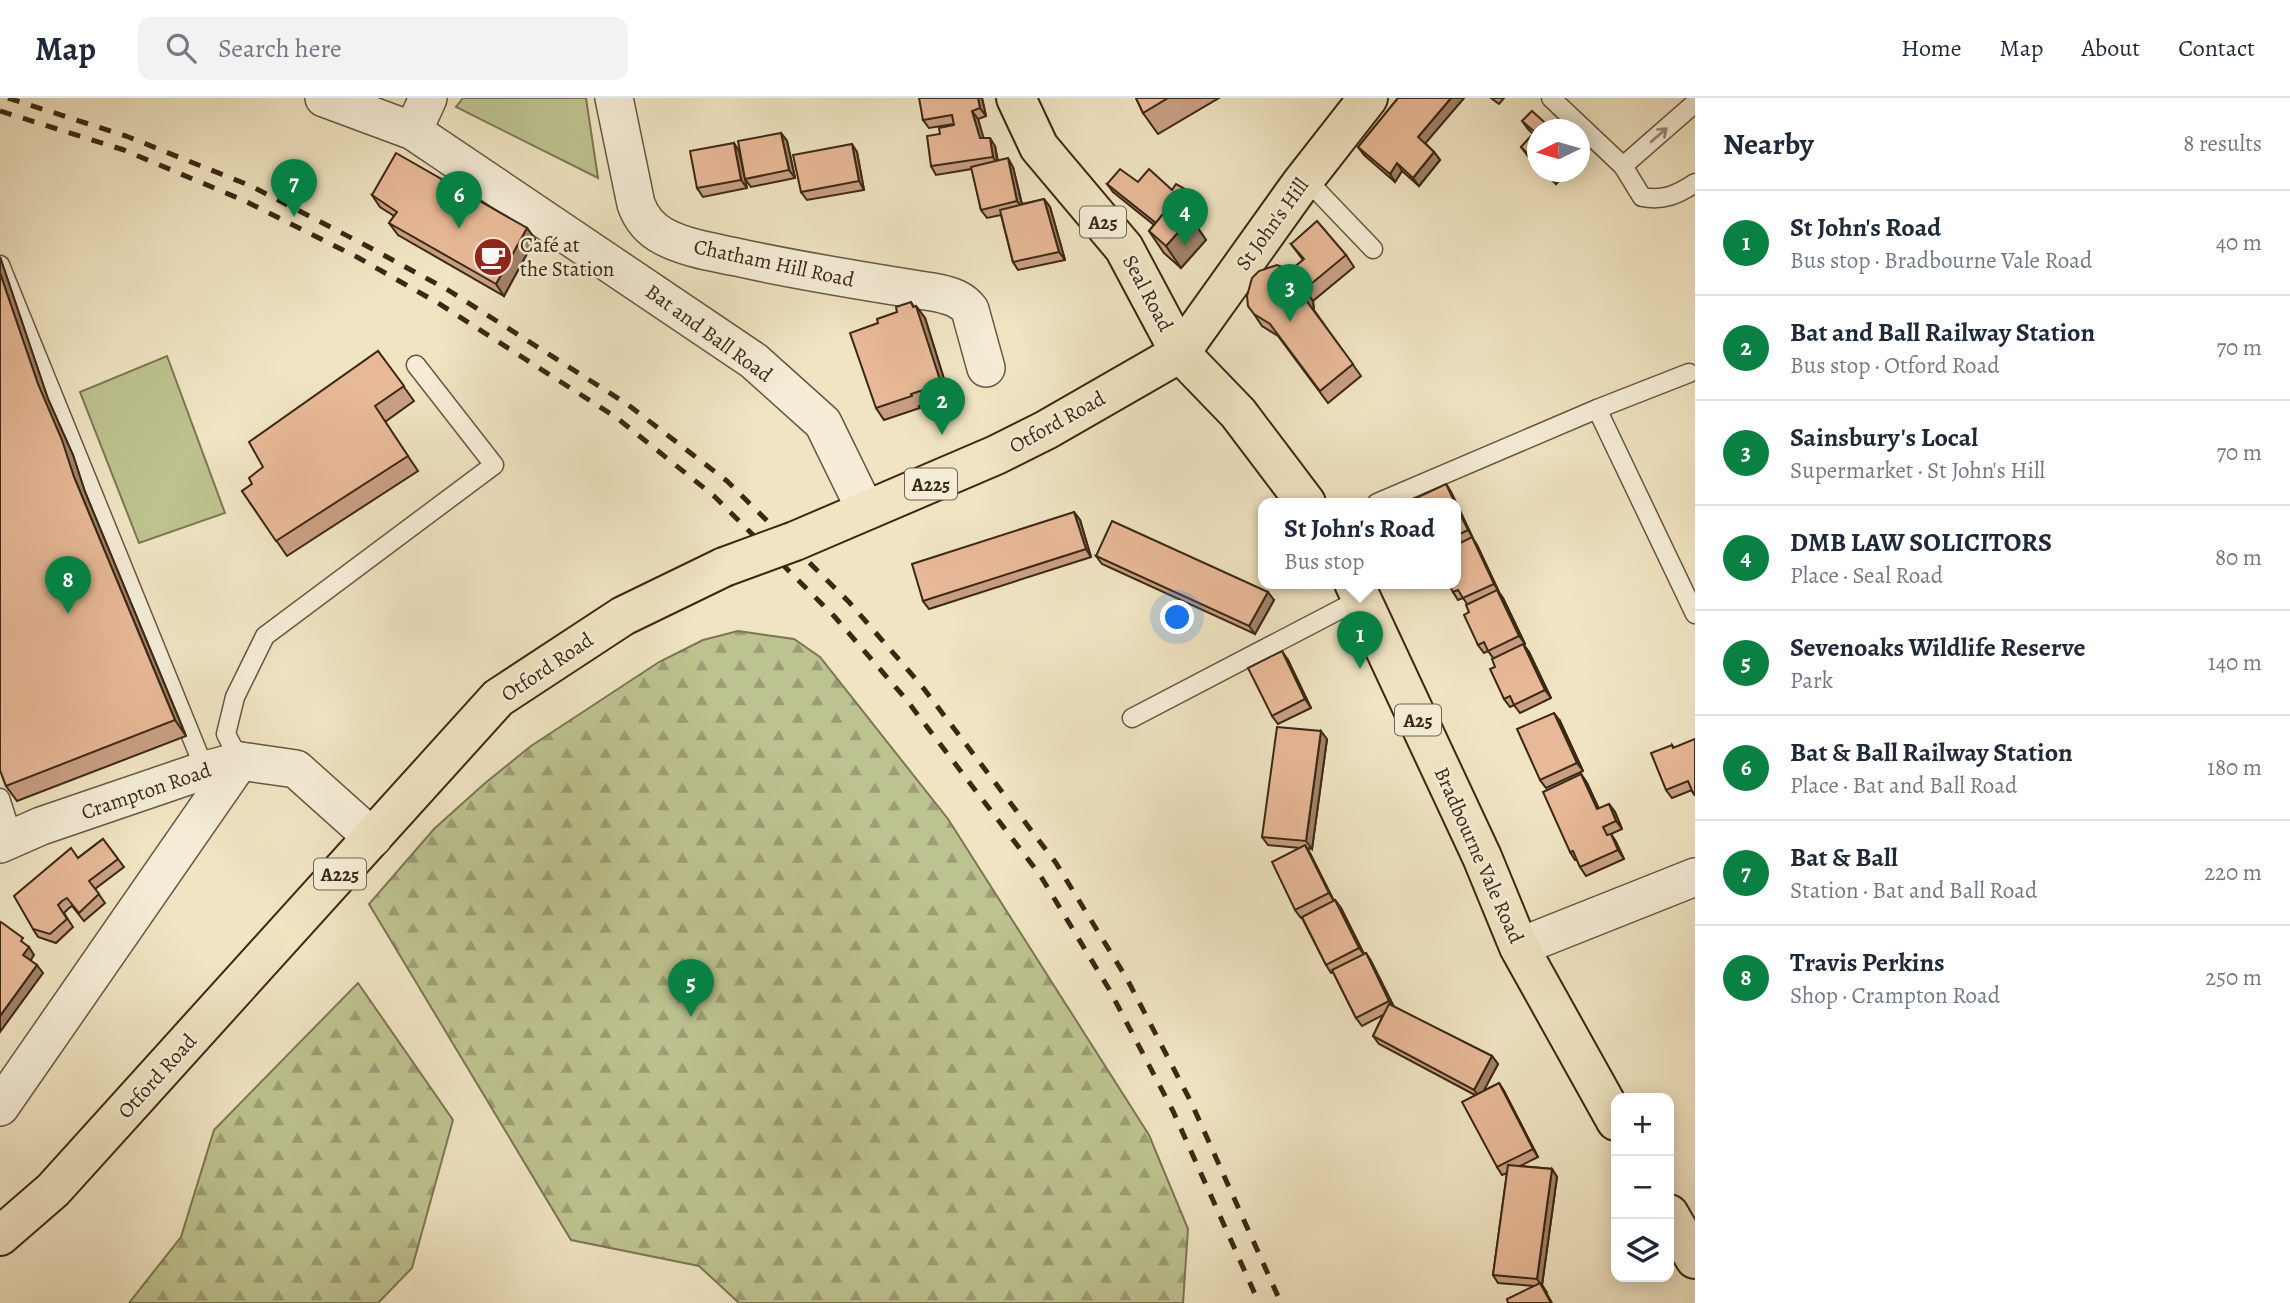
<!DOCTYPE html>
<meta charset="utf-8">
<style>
:root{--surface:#fff;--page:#f2f2f3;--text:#1f2937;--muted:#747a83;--line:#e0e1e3;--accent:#0b8043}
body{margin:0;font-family:Alegreya,serif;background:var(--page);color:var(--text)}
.controls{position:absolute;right:21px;bottom:21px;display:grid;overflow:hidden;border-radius:14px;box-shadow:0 4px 18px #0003}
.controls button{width:63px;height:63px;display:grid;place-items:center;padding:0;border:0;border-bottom:2px solid var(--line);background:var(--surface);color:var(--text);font:35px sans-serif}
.compass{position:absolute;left:1527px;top:21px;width:63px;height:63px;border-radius:50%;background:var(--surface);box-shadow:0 4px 18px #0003;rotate:265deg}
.you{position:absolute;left:1178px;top:520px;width:24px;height:24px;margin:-18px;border:5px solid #fff;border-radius:50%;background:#1a73e8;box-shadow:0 0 0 10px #1a73e833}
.badge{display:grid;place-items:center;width:46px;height:46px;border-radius:50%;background:var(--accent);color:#fff;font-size:23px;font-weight:700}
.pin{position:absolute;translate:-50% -58px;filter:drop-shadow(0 2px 4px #0008)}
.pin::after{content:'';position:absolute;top:37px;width:24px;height:21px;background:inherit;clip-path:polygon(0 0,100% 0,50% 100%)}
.popup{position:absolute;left:1258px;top:400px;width:203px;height:91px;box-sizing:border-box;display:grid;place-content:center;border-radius:14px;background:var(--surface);filter:drop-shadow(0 2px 5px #0005);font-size:23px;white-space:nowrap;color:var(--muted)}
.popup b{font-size:26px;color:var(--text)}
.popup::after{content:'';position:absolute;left:50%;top:100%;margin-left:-14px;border:14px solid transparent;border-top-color:var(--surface)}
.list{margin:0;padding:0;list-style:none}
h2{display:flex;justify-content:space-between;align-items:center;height:91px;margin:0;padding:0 28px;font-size:30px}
h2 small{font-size:23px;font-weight:400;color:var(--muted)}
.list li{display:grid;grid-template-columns:46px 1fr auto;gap:21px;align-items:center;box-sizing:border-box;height:105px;padding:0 28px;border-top:2px solid var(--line)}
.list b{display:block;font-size:26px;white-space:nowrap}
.list p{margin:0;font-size:23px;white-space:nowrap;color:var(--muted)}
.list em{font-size:23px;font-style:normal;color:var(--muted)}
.icon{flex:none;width:38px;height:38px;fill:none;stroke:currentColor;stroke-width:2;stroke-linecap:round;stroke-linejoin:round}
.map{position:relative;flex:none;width:1695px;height:1205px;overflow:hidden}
header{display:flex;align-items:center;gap:42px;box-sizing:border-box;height:98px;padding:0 35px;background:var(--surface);border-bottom:2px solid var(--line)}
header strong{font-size:33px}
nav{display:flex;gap:38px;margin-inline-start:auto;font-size:24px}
.search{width:490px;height:63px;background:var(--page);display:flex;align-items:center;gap:18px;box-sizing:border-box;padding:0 24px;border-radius:14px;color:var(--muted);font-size:26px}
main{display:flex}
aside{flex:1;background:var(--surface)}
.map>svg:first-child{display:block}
.green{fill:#bdc390;stroke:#7c7652;stroke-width:2}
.forest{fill:url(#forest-firs);stroke:#7c7652;stroke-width:2}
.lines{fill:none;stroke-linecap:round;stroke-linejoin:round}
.service-casing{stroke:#685740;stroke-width:21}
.minor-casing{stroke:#685740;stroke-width:40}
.primary-casing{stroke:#3b2814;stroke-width:42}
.trunk-casing{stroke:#3b2814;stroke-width:42}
.service{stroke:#f5edd7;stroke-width:18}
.minor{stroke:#f5edd7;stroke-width:37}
.primary{stroke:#f0e4c2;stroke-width:38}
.trunk{stroke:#f0e4c2;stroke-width:38}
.rail{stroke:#3b2814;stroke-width:5;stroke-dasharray:12 12;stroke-linecap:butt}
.primary-bridge-casing{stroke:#3b2814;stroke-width:42;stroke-linecap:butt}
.primary-bridge{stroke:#f0e4c2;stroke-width:38}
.wall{fill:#c89f83;stroke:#3b2814;stroke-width:2}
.shaded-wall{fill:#a2826a;stroke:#3b2814;stroke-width:2}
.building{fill:#e8b998;stroke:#3b2814;stroke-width:2}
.oneway{stroke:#988a76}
.labels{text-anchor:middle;stroke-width:5;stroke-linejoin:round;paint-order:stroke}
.shield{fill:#f5edd7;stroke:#73634e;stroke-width:2}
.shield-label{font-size:19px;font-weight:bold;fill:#3b2814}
.street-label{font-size:21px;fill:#3b2814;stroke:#f5edd7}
.poi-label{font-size:21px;fill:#3b2814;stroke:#f5edd7;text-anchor:start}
</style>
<header>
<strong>Map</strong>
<div class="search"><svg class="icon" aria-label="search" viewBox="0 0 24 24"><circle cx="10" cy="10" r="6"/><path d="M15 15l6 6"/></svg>Search here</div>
<nav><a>Home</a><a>Map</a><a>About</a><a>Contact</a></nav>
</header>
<main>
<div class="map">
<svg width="1695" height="1205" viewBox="0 0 1695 1205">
<defs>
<pattern id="forest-firs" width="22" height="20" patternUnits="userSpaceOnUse" patternTransform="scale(1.75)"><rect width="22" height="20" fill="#bdc390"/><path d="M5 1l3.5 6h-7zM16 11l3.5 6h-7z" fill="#9b9e74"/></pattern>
</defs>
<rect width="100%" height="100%" fill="#f0e4c2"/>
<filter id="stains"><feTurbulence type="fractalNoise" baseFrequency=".00286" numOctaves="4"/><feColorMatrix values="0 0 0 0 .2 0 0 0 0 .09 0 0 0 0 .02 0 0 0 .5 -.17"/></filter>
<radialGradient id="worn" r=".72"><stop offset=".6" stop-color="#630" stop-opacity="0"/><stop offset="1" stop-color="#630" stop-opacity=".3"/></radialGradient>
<g class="green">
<polygon points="463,0 586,0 598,80 456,9"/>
<polygon points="167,258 225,415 139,445 80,294"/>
</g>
<g class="forest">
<polygon points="738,533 794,541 820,559 948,721 1149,1037 1188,1131 1183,1205 739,1205 699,1168 571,1142 369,806 434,731 484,686 531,648 659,564 703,542"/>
<polygon points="358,885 453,1022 412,1170 378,1205 129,1205 181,1139 214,1032"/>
</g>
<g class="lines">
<g class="service-casing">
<g id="service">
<path d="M1551,0l72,68 19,31c21,4 35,-2 53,-14"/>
<polyline points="1623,68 1695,5"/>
<polyline points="1305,80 1373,151"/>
<polyline points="0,167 205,672"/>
<polyline points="1597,311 1695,516"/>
<polyline points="1377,405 1597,311 1689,275"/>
<polyline points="1132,620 1362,500"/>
<polyline points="240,663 226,636 235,599 265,538 494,367 416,267"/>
<polyline points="0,700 13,740"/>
</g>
</g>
<g class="minor-casing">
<g id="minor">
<polyline points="324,0 413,33 754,263 823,325 866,413"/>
<path d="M614,0l22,106c5,14 14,25 27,32 22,12 49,16 73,21 67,15 134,25 202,36 13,3 24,6 32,17l16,58"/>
<polyline points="413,33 428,0"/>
<polyline points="0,746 41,728 205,672 240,663 296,671 373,740"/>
<polyline points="1519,849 1695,779"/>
<polyline points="0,1009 240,663"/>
</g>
</g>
<g class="primary-casing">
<g id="primary">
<polyline points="795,443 996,357 1046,332 1180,255 1300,87 1368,0"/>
<polyline points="0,1138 53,1092 498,600 623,518 724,469"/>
</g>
</g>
<g class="trunk-casing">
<g id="trunk">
<polyline points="1016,0 1039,49 1124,150 1180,255 1238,315 1306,405"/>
<polyline points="1354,485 1482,759 1519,849 1616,1023"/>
<polyline points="1669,1116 1695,1161"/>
</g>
</g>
<use href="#service" class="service"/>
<use href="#minor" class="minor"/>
<use href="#primary" class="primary"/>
<use href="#trunk" class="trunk"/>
<g class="rail">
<polyline points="8,0 126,38 251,88 365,147 448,192 627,306 727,383 849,504 921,587 1056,765 1127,881 1191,1004 1281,1205"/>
<polyline points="0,13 124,52 245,103 357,159 438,205 617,320 714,398 834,518 905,600 1040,777 1109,891 1173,1013 1259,1205"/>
</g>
<g class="primary-bridge-casing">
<polyline id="primary-bridge" points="724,469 795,443"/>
</g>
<use href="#primary-bridge" class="primary-bridge"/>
</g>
<g class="wall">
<polygon points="982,0 986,18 978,21 983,40 995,48 998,63 1013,69 1022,106 1044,101 1050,109 1065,162 1018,172 1013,164 1001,117 987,120 981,112 972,71 936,77 931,68 940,36 954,27 954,26 929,30 923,22"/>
<polygon points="1136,0 1219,0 1158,36 1143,15"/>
<polygon points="1398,0 1464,0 1425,45 1434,54 1440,62 1419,88 1402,73 1395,84 1364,57 1358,49"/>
<polygon points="1491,0 1504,0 1499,6"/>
<polygon points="1522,23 1537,32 1537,68 1527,57 1521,49 1533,36 1528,31"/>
<polygon points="781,35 787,43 795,80 751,89 745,81"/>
<polygon points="734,45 747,90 703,99 697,90"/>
<polygon points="857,54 864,92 807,102 801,94"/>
<polygon points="1543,74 1567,74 1556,86"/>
<polygon points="1138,84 1196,97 1202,105 1190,119 1206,142 1181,170 1164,155 1149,133 1154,127 1113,94 1107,86"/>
<polygon points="372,97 527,130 535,141 504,198 398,137 389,125 394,118 380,109"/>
<polygon points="1291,146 1346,157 1354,169 1313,203 1314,212 1361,278 1328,305 1278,238 1262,228 1254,216 1291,172 1303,162"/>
<polygon points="0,159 48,301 73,357 85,394 186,638 17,703 6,688 0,672"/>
<polygon points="916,208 925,220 949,297 947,298 949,302 933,308 931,304 919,308 920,310 884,322 876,310 878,225"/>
<polygon points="378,253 414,303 385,324 418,373 287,458 242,393 252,386 263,369"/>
<polygon points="1446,386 1451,394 1473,441 1477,447 1499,494 1503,500 1525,546 1524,547 1529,554 1551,600 1520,615 1514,607 1510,609 1504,601 1493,560 1488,553 1484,555 1478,547 1467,506 1463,500 1458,502 1453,494 1456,485 1456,405"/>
<polygon points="1074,414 1080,422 1091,459 929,511 923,503"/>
<polygon points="1096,458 1274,502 1255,536 1102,466"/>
<polygon points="1288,562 1311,610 1278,626 1272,618"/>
<polygon points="1560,623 1583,673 1546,690 1540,682"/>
<polygon points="1327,641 1312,751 1307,750 1334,803 1335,802 1341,810 1364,856 1366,855 1371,863 1394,909 1492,958 1498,966 1483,993 1499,985 1504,993 1538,1059 1520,1068 1552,1071 1557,1079 1542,1187 1546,1193 1534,1188 1498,1185 1493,1177 1507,1075 1502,1077 1497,1069 1475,997 1379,946 1373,938 1383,917 1362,928 1356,920 1333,874 1331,875 1326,867 1302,820 1301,820 1295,812 1300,750 1268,747 1262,739"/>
<polygon points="1695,641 1695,698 1692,692 1672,700 1666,692 1672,647 1674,650"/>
<polygon points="1581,676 1587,685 1599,711 1609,706 1615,714 1622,731 1611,736 1616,744 1624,761 1586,778 1580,769 1577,762 1575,762 1570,754"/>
<polygon points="103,741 124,769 95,791 105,805 84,823 72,808 68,811 64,815 73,829 56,845 38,839 33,831 78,760"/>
</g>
<g class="shaded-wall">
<polygon points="978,0 982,0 986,18 980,10"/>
<polygon points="1451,0 1464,0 1424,47 1418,39"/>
<polygon points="972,13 978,21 986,48 980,40"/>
<polygon points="781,35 787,43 795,80 789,72"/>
<polygon points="990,40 995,48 998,67 993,59"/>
<polygon points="734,45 739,53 747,90 741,82"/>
<polygon points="852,46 857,54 864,92 859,83"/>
<polygon points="1434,54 1440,62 1419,88 1413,80"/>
<polygon points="1008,60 1013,69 1023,111 1017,103"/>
<polygon points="1397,65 1402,73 1395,84 1390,76"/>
<polygon points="1554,74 1567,74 1556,86 1550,78"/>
<polygon points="1196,97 1202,105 1171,140 1165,132"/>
<polygon points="1044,101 1050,109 1065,162 1059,154"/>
<polygon points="1191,120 1206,142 1181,170 1166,148"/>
<polygon points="527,130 535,141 504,198 496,186"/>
<polygon points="0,159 48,301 73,357 85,394 186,638 175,622 74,379 38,286 0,175"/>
<polygon points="1305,191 1313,203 1314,213 1305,201"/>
<polygon points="911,204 918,215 916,208 925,220 949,297 941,285"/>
<polygon points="939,286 947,298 949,302 940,290"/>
<polygon points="1446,386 1451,394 1473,440 1468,432 1456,408 1456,405 1455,405"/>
<polygon points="1074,414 1080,422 1091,459 1086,451"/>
<polygon points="1472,439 1477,447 1499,494 1494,486"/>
<polygon points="1497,492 1503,500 1525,546 1519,538"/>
<polygon points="1268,494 1274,502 1255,536 1249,528"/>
<polygon points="1523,546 1529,554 1551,600 1545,592"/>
<polygon points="1282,553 1288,562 1311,610 1305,601"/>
<polygon points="1554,615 1560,623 1583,673 1577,665"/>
<polygon points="1321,633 1327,641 1312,751 1306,743"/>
<polygon points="1581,676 1587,685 1603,720 1597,711"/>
<polygon points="1609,706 1615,714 1622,731 1616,723"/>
<polygon points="1611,736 1616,744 1624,761 1618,752"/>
<polygon points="1305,747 1310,755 1334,803 1329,795"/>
<polygon points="1335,802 1341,810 1365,858 1359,850"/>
<polygon points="29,849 34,857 29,865 23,857"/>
<polygon points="1366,855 1371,863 1395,911 1389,903"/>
<polygon points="37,867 43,875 0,934 0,918"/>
<polygon points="1492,958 1498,966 1480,1000 1474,992"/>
<polygon points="1499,985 1504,993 1538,1059 1533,1051"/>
<polygon points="1552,1071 1557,1079 1542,1187 1552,1205 1551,1205 1542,1188 1537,1181"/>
</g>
<g class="building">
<polygon points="919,0 978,0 980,10 972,13 980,40 990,40 993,59 931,68 927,38 940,36 939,30 954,27 952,17 923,22"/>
<polygon points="1136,0 1168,0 1143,15"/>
<polygon points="1398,0 1451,0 1418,39 1434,54 1413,80 1397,65 1390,76 1358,49"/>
<polygon points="1532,13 1553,32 1537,32 1537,65 1521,49 1535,34 1522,23"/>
<polygon points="781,35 789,72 745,81 738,43"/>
<polygon points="734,45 741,82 697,90 690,53"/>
<polygon points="852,46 859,83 801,94 793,57"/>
<polygon points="396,55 527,130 496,186 389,125 397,114 372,97"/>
<polygon points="1008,60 1017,103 981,112 971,69"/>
<polygon points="1120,71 1138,84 1149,71 1172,92 1176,86 1196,97 1182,113 1172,105 1156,125 1107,86"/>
<polygon points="1546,74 1554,74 1550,78"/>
<polygon points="1044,101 1059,154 1013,164 1000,112"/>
<polygon points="1172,105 1191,120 1166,148 1149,133"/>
<polygon points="1317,123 1346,157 1305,191 1305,201 1353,266 1320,293 1270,226 1254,216 1248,208 1247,198 1252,180 1259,173 1277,167 1291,172 1304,161 1291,146"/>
<polygon points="0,175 38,286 62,342 74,379 175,622 6,688 0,672"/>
<polygon points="911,204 913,209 916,208 941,285 939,286 940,290 925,296 923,292 911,296 912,298 876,310 850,235 878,225 877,221 897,214 896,209"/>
<polygon points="378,253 404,288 375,308 408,358 276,443 242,393 252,386 249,380 263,369 249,344"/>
<polygon points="1446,386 1455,405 1416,405 1414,401"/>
<polygon points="1456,408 1468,432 1456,438"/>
<polygon points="1074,414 1086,451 923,503 912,466"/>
<polygon points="1112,423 1268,494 1249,528 1096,458"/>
<polygon points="1472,439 1494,486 1463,500 1458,492 1453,494 1448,485 1456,485 1456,447"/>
<polygon points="1497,492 1519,538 1488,553 1484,544 1478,547 1464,517 1469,514 1466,507"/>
<polygon points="1523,546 1545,592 1514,607 1510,598 1504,601 1490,571 1495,569 1492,561"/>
<polygon points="1282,553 1305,601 1272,618 1248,570"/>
<polygon points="1554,615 1577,665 1540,682 1517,631"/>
<polygon points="1277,629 1321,633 1306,743 1262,739"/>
<polygon points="1695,641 1695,694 1693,695 1688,683 1666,692 1651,655 1672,647 1673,650"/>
<polygon points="1581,676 1597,711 1609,706 1616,723 1603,729 1607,737 1611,736 1618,752 1580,769 1573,753 1570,754 1543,694"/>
<polygon points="103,741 118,761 89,783 99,796 79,815 67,800 62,803 58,807 67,821 50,836 33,831 14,798 71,750 78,760"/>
<polygon points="1305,747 1329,795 1295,812 1272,764"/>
<polygon points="1335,802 1359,850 1326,867 1302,819"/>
<polygon points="1,824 23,840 21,843 29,849 23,857 37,867 0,918 0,826"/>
<polygon points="1366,855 1389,903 1356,920 1332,872"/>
<polygon points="1389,906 1492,958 1474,992 1373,938"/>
<polygon points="1499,985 1533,1051 1497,1069 1462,1004"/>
<polygon points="1508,1067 1552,1071 1537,1181 1493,1177"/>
<polygon points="1540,1185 1551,1205 1508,1205 1507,1201"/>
</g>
<defs><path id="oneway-shaft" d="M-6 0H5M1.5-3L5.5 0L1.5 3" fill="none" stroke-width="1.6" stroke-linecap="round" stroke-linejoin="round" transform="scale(1.75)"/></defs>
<use class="oneway" href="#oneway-shaft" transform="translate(1659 37) rotate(-41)"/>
<defs>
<g id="cafe-disc" transform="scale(2.0125)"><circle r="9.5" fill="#8f2418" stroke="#f5edd7"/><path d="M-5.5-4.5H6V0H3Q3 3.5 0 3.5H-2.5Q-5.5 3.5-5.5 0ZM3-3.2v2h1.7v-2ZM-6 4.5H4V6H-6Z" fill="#fff"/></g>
</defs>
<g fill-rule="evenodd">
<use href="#cafe-disc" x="493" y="159"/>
</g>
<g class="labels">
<g class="shield">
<rect x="1080" y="108.5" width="46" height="31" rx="5"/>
<rect x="905" y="370.5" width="52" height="31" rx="5"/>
<rect x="1395" y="606.5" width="46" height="31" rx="5"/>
<rect x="314" y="760.5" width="52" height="31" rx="5"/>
</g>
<g class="shield-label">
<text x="1103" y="131">A25</text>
<text x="931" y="393">A225</text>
<text x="1418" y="629">A25</text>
<text x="340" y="783">A225</text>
</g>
<g class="street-label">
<text transform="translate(1272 126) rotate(-54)" y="7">St John's Hill</text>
<text transform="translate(774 165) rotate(12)" y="7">Chatham Hill Road</text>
<text transform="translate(1148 195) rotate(62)" y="7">Seal Road</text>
<text transform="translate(709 235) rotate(36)" y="7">Bat and Ball Road</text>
<text transform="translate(1057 324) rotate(-29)" y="7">Otford Road</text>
<text transform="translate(547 569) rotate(-34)" y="7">Otford Road</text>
<text transform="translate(146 693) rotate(-19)" y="7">Crampton Road</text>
<text transform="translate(1479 757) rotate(66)" y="7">Bradbourne Vale Road</text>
<text transform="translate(157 978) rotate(-48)" y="7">Otford Road</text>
</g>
<g class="poi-label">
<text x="520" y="154">Café at<tspan x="520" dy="24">the Station</tspan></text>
</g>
</g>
<rect width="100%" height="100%" filter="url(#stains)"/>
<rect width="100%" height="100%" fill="url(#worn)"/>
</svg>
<div class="controls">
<button>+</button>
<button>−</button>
<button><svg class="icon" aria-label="layers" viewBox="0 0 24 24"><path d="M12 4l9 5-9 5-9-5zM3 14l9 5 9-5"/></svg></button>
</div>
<svg class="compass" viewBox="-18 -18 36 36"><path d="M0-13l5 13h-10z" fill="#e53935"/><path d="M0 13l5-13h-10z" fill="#747a83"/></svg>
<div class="you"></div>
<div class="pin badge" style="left:1360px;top:571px">1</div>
<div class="popup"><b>St John's Road</b>Bus stop</div>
<div class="pin badge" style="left:942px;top:337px">2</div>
<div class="pin badge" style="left:1290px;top:224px">3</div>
<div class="pin badge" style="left:1185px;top:148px">4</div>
<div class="pin badge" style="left:691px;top:919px">5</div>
<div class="pin badge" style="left:459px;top:131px">6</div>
<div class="pin badge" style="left:294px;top:119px">7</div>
<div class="pin badge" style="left:68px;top:516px">8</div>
</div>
<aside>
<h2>Nearby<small>8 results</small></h2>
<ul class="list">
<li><span class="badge">1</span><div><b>St John's Road</b><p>Bus stop · Bradbourne Vale Road</p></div><em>40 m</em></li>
<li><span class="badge">2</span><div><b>Bat and Ball Railway Station</b><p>Bus stop · Otford Road</p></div><em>70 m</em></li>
<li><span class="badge">3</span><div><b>Sainsbury's Local</b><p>Supermarket · St John's Hill</p></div><em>70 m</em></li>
<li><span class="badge">4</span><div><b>DMB LAW SOLICITORS</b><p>Place · Seal Road</p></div><em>80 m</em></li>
<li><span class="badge">5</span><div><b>Sevenoaks Wildlife Reserve</b><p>Park</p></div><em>140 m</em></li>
<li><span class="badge">6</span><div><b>Bat &amp; Ball Railway Station</b><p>Place · Bat and Ball Road</p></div><em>180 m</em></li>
<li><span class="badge">7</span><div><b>Bat &amp; Ball</b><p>Station · Bat and Ball Road</p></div><em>220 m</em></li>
<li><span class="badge">8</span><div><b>Travis Perkins</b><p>Shop · Crampton Road</p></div><em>250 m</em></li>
</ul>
</aside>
</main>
